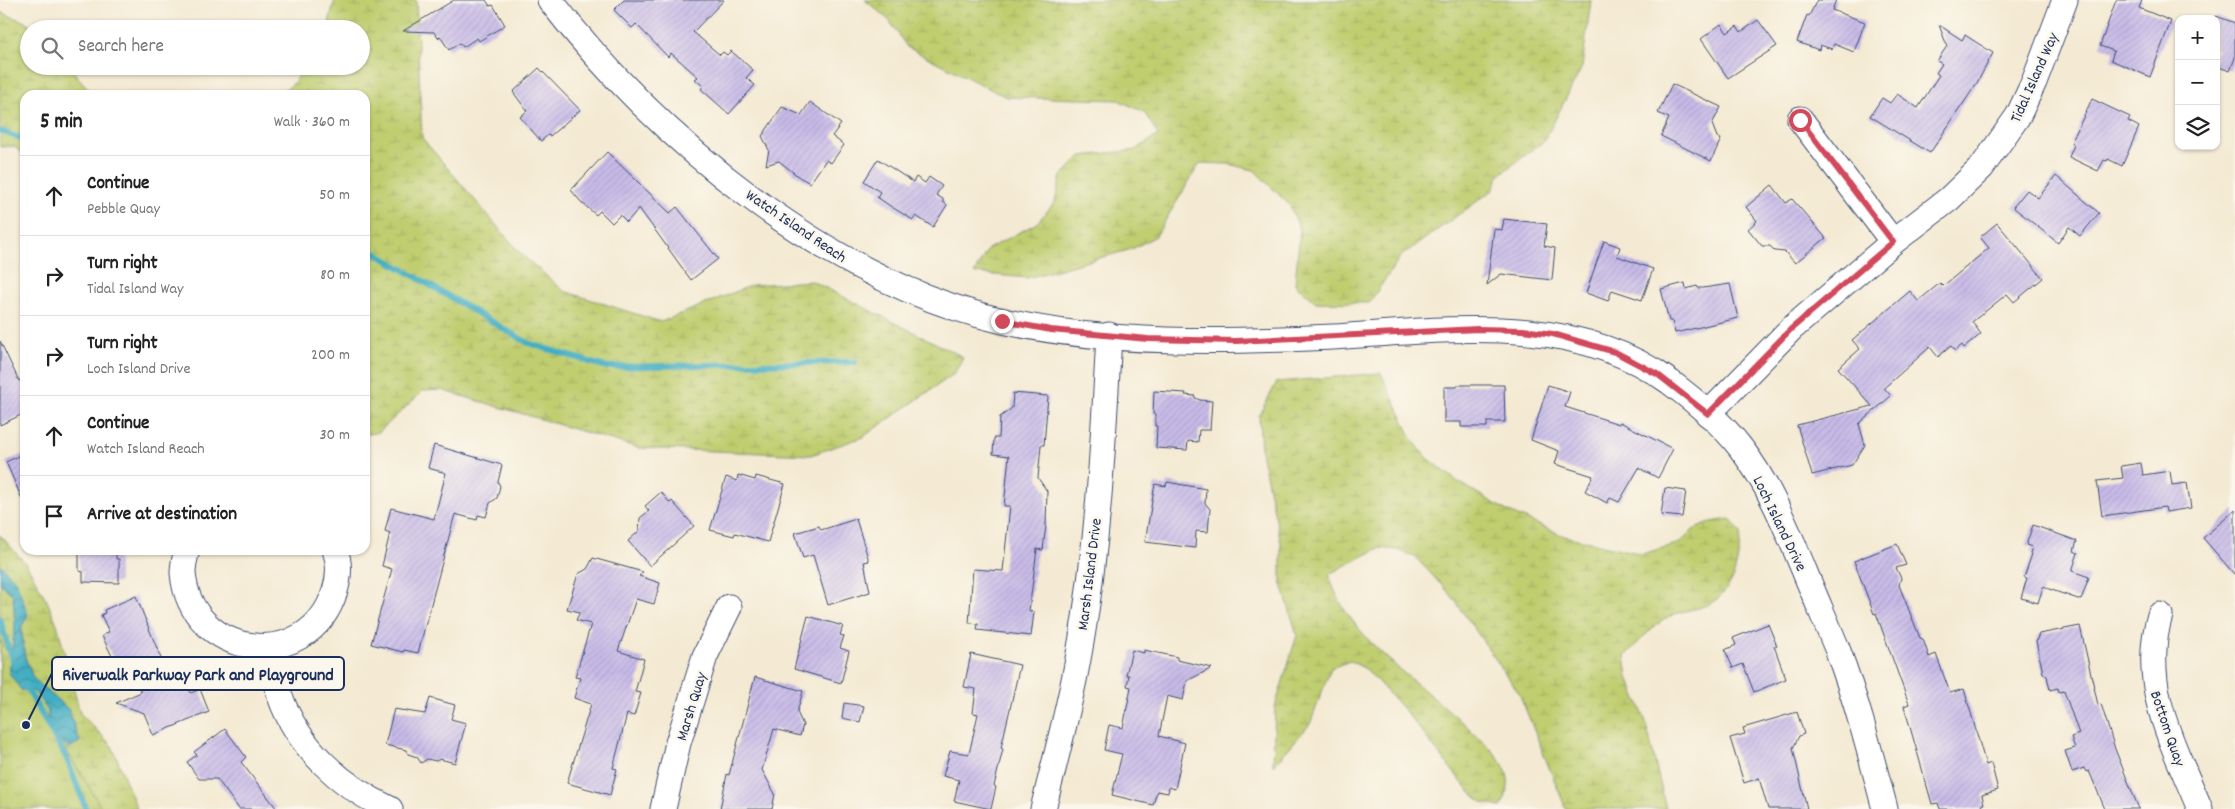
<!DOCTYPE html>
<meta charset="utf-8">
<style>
:root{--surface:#fff;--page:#f6f6f6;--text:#222;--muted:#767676;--line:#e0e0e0}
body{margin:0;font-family:Dekko,sans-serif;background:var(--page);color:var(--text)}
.controls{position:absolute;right:15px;top:15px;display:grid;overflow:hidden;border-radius:10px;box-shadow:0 1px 4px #0004}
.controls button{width:45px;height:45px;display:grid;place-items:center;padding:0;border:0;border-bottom:1px solid var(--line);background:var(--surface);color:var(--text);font:25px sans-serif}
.stop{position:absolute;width:15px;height:15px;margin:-11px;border:4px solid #d1495b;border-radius:50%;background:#fff}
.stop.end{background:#d1495b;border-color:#fff;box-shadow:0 1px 5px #0008}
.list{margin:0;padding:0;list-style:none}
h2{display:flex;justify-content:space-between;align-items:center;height:65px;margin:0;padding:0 20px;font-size:21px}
h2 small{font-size:16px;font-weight:400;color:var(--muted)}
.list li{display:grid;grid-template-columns:32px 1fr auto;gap:15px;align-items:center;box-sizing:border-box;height:80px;padding:0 20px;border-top:1px solid var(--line)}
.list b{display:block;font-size:19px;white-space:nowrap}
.list p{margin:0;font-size:16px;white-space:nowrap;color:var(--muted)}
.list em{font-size:16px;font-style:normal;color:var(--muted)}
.icon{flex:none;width:28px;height:28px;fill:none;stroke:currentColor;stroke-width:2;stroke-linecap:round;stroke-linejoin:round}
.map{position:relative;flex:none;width:2235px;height:809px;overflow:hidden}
.search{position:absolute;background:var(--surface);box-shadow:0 1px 4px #0004;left:20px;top:20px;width:350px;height:55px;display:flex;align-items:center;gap:12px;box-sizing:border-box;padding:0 18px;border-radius:28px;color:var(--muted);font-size:19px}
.panel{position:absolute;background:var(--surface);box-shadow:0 1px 4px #0004;left:20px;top:90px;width:350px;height:465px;border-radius:15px}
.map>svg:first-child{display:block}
.wetland{fill:url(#wetland-marsh);stroke:#6e7e67}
.park{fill:url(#park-tufts);stroke:#6e7e67}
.water{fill:url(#water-waves);stroke:#2f6e90}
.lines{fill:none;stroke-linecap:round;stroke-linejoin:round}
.stream{stroke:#43aec2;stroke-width:6}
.building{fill:url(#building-hatch)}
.minor-casing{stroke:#3c4b70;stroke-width:27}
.minor{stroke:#fff;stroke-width:25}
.route{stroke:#d1495b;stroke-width:6}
.labels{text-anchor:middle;stroke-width:5;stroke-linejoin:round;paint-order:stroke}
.street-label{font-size:16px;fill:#1b2f5e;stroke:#fbf7ec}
.leader{fill:none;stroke:#1b2f5e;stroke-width:2}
.callout-dot{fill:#1b2f5e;stroke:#fbf7ec;stroke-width:2}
.callout{fill:#fbf7ec;stroke:#1b2f5e;stroke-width:2}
.callout-label{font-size:18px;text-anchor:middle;font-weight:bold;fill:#1b2f5e}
</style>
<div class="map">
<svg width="2235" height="809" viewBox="0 0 2235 809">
<defs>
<pattern id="wetland-marsh" width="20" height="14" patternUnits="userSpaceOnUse" patternTransform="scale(1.25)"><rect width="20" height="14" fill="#c0ce70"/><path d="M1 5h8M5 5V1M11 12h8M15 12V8" fill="none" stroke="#a4b163"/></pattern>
<pattern id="park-tufts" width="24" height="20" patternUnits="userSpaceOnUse" patternTransform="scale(1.25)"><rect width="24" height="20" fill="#c0ce70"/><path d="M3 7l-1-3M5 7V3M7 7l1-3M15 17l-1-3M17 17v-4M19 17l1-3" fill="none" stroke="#a4b163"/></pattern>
<pattern id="water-waves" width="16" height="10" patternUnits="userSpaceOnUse" patternTransform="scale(1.25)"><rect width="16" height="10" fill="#43aec2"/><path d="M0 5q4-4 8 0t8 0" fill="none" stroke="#378ea1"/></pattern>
<pattern id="building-hatch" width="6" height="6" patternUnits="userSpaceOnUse" patternTransform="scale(1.25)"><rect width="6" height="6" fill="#c8bbe8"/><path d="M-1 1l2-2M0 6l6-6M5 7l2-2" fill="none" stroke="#aba1c9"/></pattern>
</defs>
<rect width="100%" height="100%" fill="#fbf7ec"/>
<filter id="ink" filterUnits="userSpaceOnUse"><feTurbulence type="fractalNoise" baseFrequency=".02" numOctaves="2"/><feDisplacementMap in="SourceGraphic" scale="10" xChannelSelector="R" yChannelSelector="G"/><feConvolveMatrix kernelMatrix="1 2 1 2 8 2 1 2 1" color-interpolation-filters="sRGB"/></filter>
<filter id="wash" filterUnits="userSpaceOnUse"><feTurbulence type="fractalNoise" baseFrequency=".0096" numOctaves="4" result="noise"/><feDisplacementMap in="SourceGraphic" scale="20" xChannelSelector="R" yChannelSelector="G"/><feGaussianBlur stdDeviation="1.12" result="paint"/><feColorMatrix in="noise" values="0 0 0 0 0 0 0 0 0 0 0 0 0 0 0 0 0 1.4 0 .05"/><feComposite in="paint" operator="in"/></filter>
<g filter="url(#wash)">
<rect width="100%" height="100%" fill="#f4ead3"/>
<g class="wetland">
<polygon points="335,0 416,0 422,138 520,253 564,291 661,322 752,285 812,281 963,357 954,374 863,437 811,455 639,448 441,390 423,391 379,432 365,435 365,95 275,95 292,85 305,66 361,66 361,29 327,29"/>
<polygon points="865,0 1591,0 1582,67 1544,141 1499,175 1493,190 1401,256 1369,303 1316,302 1295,284 1300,230 1290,206 1254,170 1228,164 1200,163 1156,236 1132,249 1027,278 974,273 988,249 1037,223 1055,202 1061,176 1081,156 1136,150 1158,135 1144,112 1118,100 1006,97 907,47 889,20"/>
<polygon points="0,12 28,23 33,29 29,29 29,66 68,66 94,95 25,95 25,156 14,146 0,147"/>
<path d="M1381,373l31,66 13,17 32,25 50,30 57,25 78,18 38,-11 13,-13 18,-8 19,-3 11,14c-3,26 -5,58 -32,71 -11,5 -23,6 -34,10 -20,8 -35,27 -50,42l3,21 17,42 21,90h-100l-47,-116 -68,-98 -36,-38 -17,-7 -19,-2 -50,26c16,65 99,114 145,159 12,11 26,23 32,38 5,13 1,24 -5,36l-18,-4 -15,-13 -62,-78 -40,-43 -16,-8 -19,7 -21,56 -37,42 2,-59 22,-72 -16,-54v-38l-20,-91 -2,-37 18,-33z"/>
<polygon points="0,535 27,565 47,601 57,624 80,713 112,746 137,809 52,809 0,717 0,583 13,595 15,626 9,673 34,691 48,711 48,729 69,710 33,678 25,657 17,583 0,564"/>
</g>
<polygon class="park" points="0,640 102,809 0,809"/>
<polygon class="water" points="0,564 17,583 28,615 21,628 25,657 33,678 69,710 80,742 69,748 48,729 48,711 34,691 21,690 9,673 15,626 13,595 0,583"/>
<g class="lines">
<g class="stream">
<polyline points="0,131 25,140"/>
<polyline points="365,247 528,343 606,367 855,362"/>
<polyline points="0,619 13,663"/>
<polyline points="25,685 67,759 86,809"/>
</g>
</g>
<g id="blocks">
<g class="building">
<polygon points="454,0 486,0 490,6 493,5 505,25 479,41 477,38 463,47 460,43 449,50 440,36 438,38 434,32 403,31"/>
<polygon points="624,0 724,0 693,32 720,55 723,52 727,55 731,51 753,70 746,78 755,85 729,114 701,89 703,86 695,79 698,77 671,53 668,57 636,24 632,28 614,10"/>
<polygon points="1817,0 1836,0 1832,10 1865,22 1854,52 1834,44 1832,49 1820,45 1819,50 1797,42 1807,15 1809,16"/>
<polygon points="2116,0 2142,0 2139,8 2171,21 2150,77 2111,60 2114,51 2100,46"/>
<polygon points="2216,16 2235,23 2235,58 2230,71 2216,66"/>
<polygon points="1758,20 1777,46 1728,78 1701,39 1721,24 1727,33 1737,26 1741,32"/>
<polygon points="1939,25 1962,40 1965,35 1993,53 1977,83 1930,153 1870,116 1882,98 1890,103 1897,94 1918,108 1939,75 1936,73 1942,64 1937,61 1947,46"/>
<polygon points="539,68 580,110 550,136 548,135 541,141 520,117 527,111 513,92"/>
<polygon points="1672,84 1721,107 1712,124 1717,137 1721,139 1711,161 1661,136 1669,118 1658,113"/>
<polygon points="2092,99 2130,117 2128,121 2139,127 2122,166 2108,159 2107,161 2104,160 2098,171 2069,157 2074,145 2071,143"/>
<polygon points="810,102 841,124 832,136 844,145 831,163 826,160 810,183 799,177 779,161 766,165 769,150 762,136 782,107 801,115"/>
<polygon points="607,152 670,213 677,207 718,259 691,280 639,208 627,222 620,215 612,223 600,211 596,215 581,202 571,190"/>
<polygon points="878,159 913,182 916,177 925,183 929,177 942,186 936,195 943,199 943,202 947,205 933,227 916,216 913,220 890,206 877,197 880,192 864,181"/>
<polygon points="2056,176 2099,213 2080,236 2069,227 2058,243 2013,207 2027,190 2038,198"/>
<polygon points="1772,185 1786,203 1792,199 1826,238 1795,263 1785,252 1775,251 1770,246 1762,246 1748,229 1757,221 1746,207"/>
<polygon points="1504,219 1547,224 1544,246 1555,248 1552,280 1501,274 1487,285 1494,229 1502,230"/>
<polygon points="1997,223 2043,278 2014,302 2007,294 1972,322 1981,334 1964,348 1962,345 1955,351 1951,346 1938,357 1930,347 1884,388 1891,396 1859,424 1865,445 1852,465 1812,475 1797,425 1872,406 1838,368 1860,349 1852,340 1910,291 1918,301 1940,283 1943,286 1989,248 1980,237"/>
<polygon points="1604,241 1620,247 1617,256 1653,269 1642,300 1612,290 1608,301 1586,293"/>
<polygon points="1685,283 1686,289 1697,286 1698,288 1703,288 1730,284 1738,318 1675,333 1672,321 1669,321 1661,289"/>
<polygon points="0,341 19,381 25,378 25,413 0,425"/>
<polygon points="1457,385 1504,385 1505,422 1487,422 1487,427 1461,427 1461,422 1444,422 1444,387 1457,387"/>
<polygon points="1548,385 1570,392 1565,407 1619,424 1620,422 1673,449 1658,478 1639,468 1619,502 1610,498 1607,503 1585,491 1593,476 1555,464 1559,451 1531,440"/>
<polygon points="1154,391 1186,393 1185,395 1195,396 1195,398 1200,400 1212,401 1210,430 1199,430 1198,442 1188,441 1187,450 1156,448 1157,426 1155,426 1155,414 1153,414"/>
<polygon points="1013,393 1048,396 1044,445 1041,445 1038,478 1047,491 1046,525 1043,550 1037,549 1029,611 1034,612 1031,636 977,630 978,624 969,623 973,569 1003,571 1010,506 1004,506 1009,456 993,454 994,438 999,438 1000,417 1012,408"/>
<polygon points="434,445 502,465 498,482 500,486 497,498 490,503 486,517 478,515 477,520 455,514 418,653 404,650 403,652 371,644 392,569 382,566 390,533 385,531 391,508 434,519 446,473 428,468"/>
<polygon points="25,453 25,506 6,462"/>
<polygon points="2141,463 2143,475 2170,471 2172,485 2187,483 2191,508 2166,512 2165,507 2102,516 2097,481 2123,478 2121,466"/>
<polygon points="738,475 755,480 756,476 785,484 768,542 735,533 734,536 710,530 726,477 737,481"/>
<polygon points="1167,482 1206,489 1205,503 1210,509 1208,532 1196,531 1195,548 1145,542 1155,484 1166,486"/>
<polygon points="1665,488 1686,491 1682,517 1661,515"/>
<polygon points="661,492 670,503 672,501 694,526 650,566 628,541 639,531 640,518 649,511 645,506"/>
<polygon points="2235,510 2235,575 2203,538"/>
<polygon points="856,519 869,561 864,562 870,592 828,605 813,555 803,558 795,533 819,526 821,530"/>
<polygon points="2033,525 2077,541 2074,551 2078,553 2072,571 2089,577 2081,600 2043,587 2038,603 2021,598 2027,578 2024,577 2032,554 2030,553 2032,547 2026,545"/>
<polygon points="1897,544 1906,565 1896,568 1901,578 1899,585 1920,638 1923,639 1929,657 1936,654 1950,693 1964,689 1986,765 1991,763 1998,790 1982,795 1984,804 1982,804 1983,809 1940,809 1938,803 1932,804 1904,706 1909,704 1876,613 1874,614 1854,561"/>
<polygon points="79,550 116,550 116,559 119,559 119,583 83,582 83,572 79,571"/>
<polygon points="593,558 643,572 639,576 660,583 654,604 636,599 618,651 644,659 635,692 641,693 634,716 627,714 613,768 617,769 610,795 567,783 591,704 574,698 580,678 575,677 591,624 576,620 580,612 567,609 578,574 587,569"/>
<polygon points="136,596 164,666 178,661 191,693 200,689 209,712 153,735 144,713 116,703 141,692 128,663 118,668 102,636 109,632 101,615 105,613 104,610"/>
<polygon points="808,616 843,626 840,635 844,636 840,648 849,651 841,683 794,669"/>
<polygon points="1768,624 1777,646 1774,646 1786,679 1754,692 1743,664 1733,668 1725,650 1736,645 1733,638"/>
<polygon points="2080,626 2098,705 2101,704 2115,749 2139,809 2105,809 2089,771 2086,772 2084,768 2072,772 2065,751 2075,748 2071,737 2079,734 2064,691 2059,692 2058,688 2050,690 2047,676 2043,673 2036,641 2039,634"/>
<polygon points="1132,650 1144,653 1144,650 1177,657 1177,660 1212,668 1187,681 1183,700 1167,696 1159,736 1185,743 1175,789 1169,787 1168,793 1157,791 1153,805 1112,795 1122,754 1104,750 1109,725 1123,728 1131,687 1127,686 1129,675 1126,675"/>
<polygon points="971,654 1020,665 1001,748 1003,749 994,786 996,787 991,809 954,801 959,780 943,776 950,751 969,754 978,714 973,713 976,689 964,687"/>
<polygon points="755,677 803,691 797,712 803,725 800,736 774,729 762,770 775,794 772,809 720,809 727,774 729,775"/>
<polygon points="430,698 455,705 451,719 466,723 455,763 440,759 436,761 427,759 421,763 417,757 408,754 406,750 385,745 394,709 425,714"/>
<polygon points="844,703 864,706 860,722 842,718"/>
<polygon points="1797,712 1804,734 1799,736 1793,748 1807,809 1768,809 1759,778 1744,783 1730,738 1745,734 1743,728"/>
<polygon points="225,729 246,757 241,762 277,809 239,809 217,779 199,779 187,762 197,755 194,752"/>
</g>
</g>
</g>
<g filter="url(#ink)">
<use href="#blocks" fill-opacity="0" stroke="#3c4b70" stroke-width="1"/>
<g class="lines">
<g class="minor-casing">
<g id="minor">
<path d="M550,0c106,139 281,282 453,321 104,24 224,21 330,16 113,-7 239,-26 337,45 25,19 51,40 70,65 29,37 46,80 64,123 11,27 23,54 34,81 19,51 33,105 47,158"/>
<polyline points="1800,119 1893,242"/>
<polyline points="1708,414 1791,329 1893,242 1949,199 1982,167 2018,116 2034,82 2065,0"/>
<path d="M187,550c-2,7 -4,16 -4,23 7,86 126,102 152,18 4,-13 5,-28 0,-41"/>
<path d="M2160,615c-21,71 14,130 40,194"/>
<path d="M274,647c1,16 1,34 6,49 18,52 62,91 110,113"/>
<polyline points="663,809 678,743 705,656 729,607"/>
<path d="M1043,809c11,-43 22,-86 31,-129 23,-113 29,-230 35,-345"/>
</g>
</g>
<use href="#minor" class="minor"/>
</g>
</g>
<g class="lines" filter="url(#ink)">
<polyline class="route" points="1002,321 1051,330 1148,339 1236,341 1478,329 1523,330 1553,334 1615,352 1657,374 1708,414 1791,329 1893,242 1800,120"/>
</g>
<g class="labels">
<g class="street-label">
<text transform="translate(2033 77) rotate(-66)" y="6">Tidal Island Way</text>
<text transform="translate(797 225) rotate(34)" y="6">Watch Island Reach</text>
<text transform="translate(1781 523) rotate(64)" y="6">Loch Island Drive</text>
<text transform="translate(1088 574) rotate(-83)" y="6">Marsh Island Drive</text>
<text transform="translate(690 706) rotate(-73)" y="6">Marsh Quay</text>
<text transform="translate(2169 728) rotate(71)" y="6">Bottom Quay</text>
</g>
</g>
<path class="leader" d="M26 725L52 673"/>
<circle class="callout-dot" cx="26" cy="725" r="5"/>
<rect class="callout" x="52" y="657" width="292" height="33" rx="5"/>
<g class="callout-label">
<text x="198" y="680">Riverwalk Parkway Park and Playground</text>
</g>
</svg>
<div class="controls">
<button>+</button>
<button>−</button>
<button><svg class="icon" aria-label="layers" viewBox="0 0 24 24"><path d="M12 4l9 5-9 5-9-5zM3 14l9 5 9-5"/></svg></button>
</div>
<div class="stop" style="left:1800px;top:120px"></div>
<div class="stop end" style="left:1002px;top:321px"></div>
<div class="search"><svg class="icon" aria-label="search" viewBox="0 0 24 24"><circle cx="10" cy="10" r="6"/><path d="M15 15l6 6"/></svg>Search here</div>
<section class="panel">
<h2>5 min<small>Walk · 360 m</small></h2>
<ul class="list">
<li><svg class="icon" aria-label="ahead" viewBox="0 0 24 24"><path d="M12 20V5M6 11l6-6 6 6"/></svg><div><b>Continue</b><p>Pebble Quay</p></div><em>50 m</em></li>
<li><svg class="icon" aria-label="right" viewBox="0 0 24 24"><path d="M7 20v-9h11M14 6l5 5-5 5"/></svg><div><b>Turn right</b><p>Tidal Island Way</p></div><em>80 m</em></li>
<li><svg class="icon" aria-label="right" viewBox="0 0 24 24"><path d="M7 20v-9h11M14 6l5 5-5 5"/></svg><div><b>Turn right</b><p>Loch Island Drive</p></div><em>200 m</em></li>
<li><svg class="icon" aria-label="ahead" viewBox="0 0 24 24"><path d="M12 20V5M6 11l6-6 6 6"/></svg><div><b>Continue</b><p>Watch Island Reach</p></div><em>30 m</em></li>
<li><svg class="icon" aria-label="arrive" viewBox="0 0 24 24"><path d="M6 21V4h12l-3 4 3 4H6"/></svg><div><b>Arrive at destination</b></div></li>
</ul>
</section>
</div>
